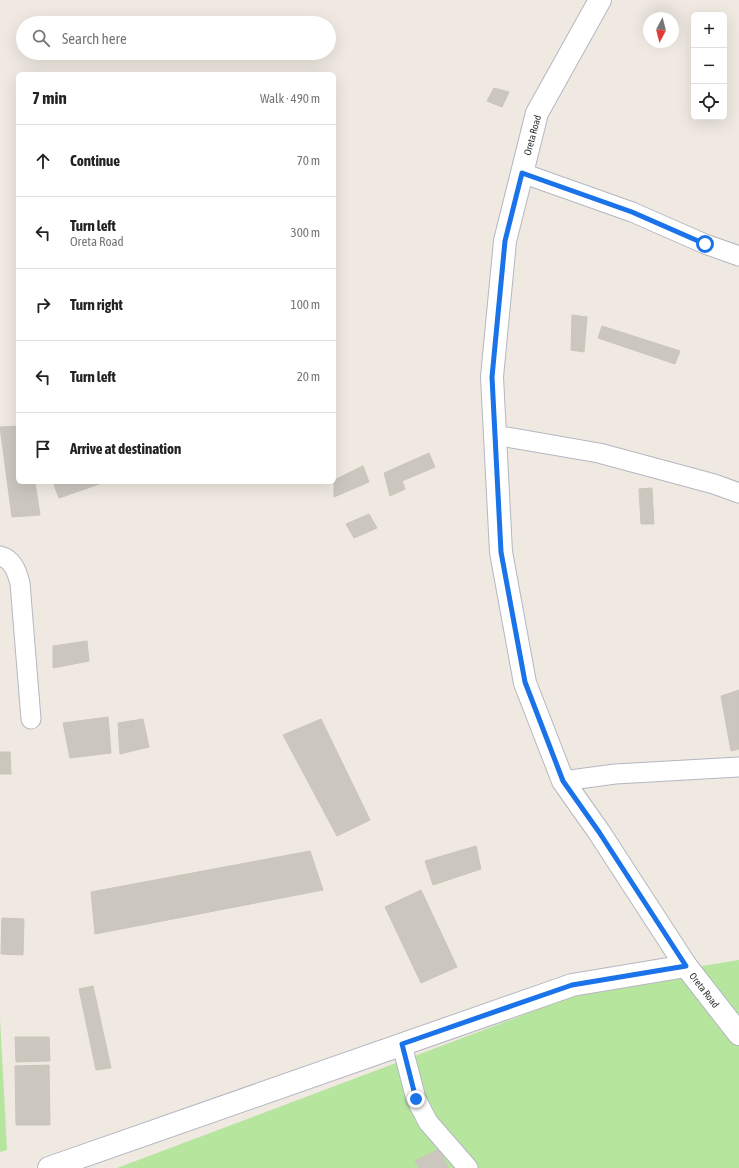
<!DOCTYPE html>
<meta charset="utf-8">
<style>
:root{--surface:#fff;--page:#f6f6f6;--text:#222;--muted:#767676;--line:#e0e0e0}
body{margin:0;font-family:"Asap Condensed",sans-serif;background:var(--page);color:var(--text)}
.controls{position:absolute;right:12px;top:12px;display:grid;overflow:hidden;border-radius:6px;box-shadow:0 4px 16px #0002}
.controls button{width:36px;height:36px;display:grid;place-items:center;padding:0;border:0;border-bottom:1px solid var(--line);background:var(--surface);color:var(--text);font:20px sans-serif}
.compass{position:absolute;left:643px;top:12px;width:36px;height:36px;border-radius:50%;background:var(--surface);box-shadow:0 4px 16px #0002;rotate:187deg}
.stop{position:absolute;width:12px;height:12px;margin:-9px;border:3px solid #1a73e8;border-radius:50%;background:#fff}
.stop.end{background:#1a73e8;border-color:#fff;box-shadow:0 1px 4px #0008}
.list{margin:0;padding:0;list-style:none}
h2{display:flex;justify-content:space-between;align-items:center;height:52px;margin:0;padding:0 16px;font-size:17px}
h2 small{font-size:13px;font-weight:400;color:var(--muted)}
.list li{display:grid;grid-template-columns:26px 1fr auto;gap:12px;align-items:center;box-sizing:border-box;height:72px;padding:0 16px;border-top:1px solid var(--line)}
.list b{display:block;font-size:15px;white-space:nowrap}
.list p{margin:0;font-size:13px;white-space:nowrap;color:var(--muted)}
.list em{font-size:13px;font-style:normal;color:var(--muted)}
.icon{flex:none;width:22px;height:22px;fill:none;stroke:currentColor;stroke-width:2;stroke-linecap:round;stroke-linejoin:round}
.map{position:relative;flex:none;width:739px;height:1168px;overflow:hidden}
.search{position:absolute;background:var(--surface);box-shadow:0 4px 16px #0002;left:16px;top:16px;width:320px;height:44px;display:flex;align-items:center;gap:10px;box-sizing:border-box;padding:0 14px;border-radius:22px;color:var(--muted);font-size:15px}
.panel{position:absolute;background:var(--surface);box-shadow:0 4px 16px #0002;left:16px;top:72px;width:320px;height:412px;border-radius:6px}
.map>svg:first-child{display:block}
.green{fill:#b6e59e}
.building{fill:#cbc7bf;stroke:#cbc5ba}
.lines{fill:none;stroke-linecap:round;stroke-linejoin:round}
.minor-casing{stroke:#b4b7c1;stroke-width:21}
.tertiary-casing{stroke:#b4b7c1;stroke-width:24}
.minor{stroke:#fff;stroke-width:19}
.tertiary{stroke:#fff;stroke-width:22}
.route{stroke:#1a73e8;stroke-width:5}
.labels{text-anchor:middle;stroke-width:3;stroke-linejoin:round;paint-order:stroke}
.street-label{font-size:10px;fill:#2e2e2e;stroke:#fff}
</style>
<div class="map">
<svg width="739" height="1168" viewBox="0 0 739 1168">
<rect width="100%" height="100%" fill="#efe9e1"/>
<g class="green">
<polygon points="739,960 739,1168 117,1168 616,980"/>
<polygon points="0,1018 7,1150 0,1152"/>
</g>
<g class="building">
<polygon points="494,88 509,92 502,107 487,101"/>
<polygon points="572,315 587,317 584,352 571,350"/>
<polygon points="602,326 680,351 675,364 598,338"/>
<polygon points="18,426 18,482 35,482 40,515 12,517 0,427"/>
<polygon points="429,453 435,467 402,481 405,489 390,496 384,473"/>
<polygon points="363,466 369,482 334,497 334,480"/>
<polygon points="53,482 101,482 102,483 59,498"/>
<polygon points="652,488 654,524 641,524 639,489"/>
<polygon points="369,514 377,528 354,538 346,524"/>
<polygon points="87,641 89,661 53,668 53,646"/>
<polygon points="739,690 739,749 731,751 721,696"/>
<polygon points="108,717 111,753 70,758 63,723"/>
<polygon points="143,719 149,747 120,754 118,723"/>
<polygon points="321,719 370,820 337,836 283,735"/>
<polygon points="0,752 10,752 11,774 0,774"/>
<polygon points="476,846 481,869 433,885 425,861"/>
<polygon points="310,851 323,890 95,934 91,892"/>
<polygon points="421,890 457,967 421,983 385,907"/>
<polygon points="2,918 24,919 23,955 1,954"/>
<polygon points="93,986 111,1068 96,1070 79,989"/>
<polygon points="15,1037 49,1037 50,1061 16,1062"/>
<polygon points="49,1065 50,1125 16,1125 15,1066"/>
<polygon points="439,1149 448,1168 419,1168 415,1161"/>
</g>
<g class="lines">
<g class="minor-casing">
<g id="minor">
<polyline points="522,173 632,212 705,244 739,256"/>
<polyline points="495,435 599,453 714,484 739,493"/>
<path d="M0,556c13,3 17,16 20,27l11,136"/>
<polyline points="563,781 615,774 739,767"/>
<polyline points="402,1045 416,1099 428,1122 468,1168"/>
</g>
</g>
<g class="tertiary-casing">
<g id="tertiary">
<path id="s1" d="M600,0l-63,113 -32,128 -13,136 9,175 24,131 38,98 36,51 87,134 53,68"/>
<polyline points="49,1168 572,985 686,966"/>
</g>
</g>
<use href="#minor" class="minor"/>
<use href="#tertiary" class="tertiary"/>
</g>
<g class="lines">
<polyline class="route" points="416,1099 402,1044 572,985 686,966 599,832 563,781 525,682 501,552 492,377 505,241 522,173 632,212 705,244"/>
</g>
<g class="labels">
<g class="street-label">
<text transform="translate(532 135) rotate(-75)" y="4">Oreta Road</text>
<text dy="4" stroke="none"><textPath href="#s1" startOffset="1064">Oreta Road</textPath></text>
</g>
</g>
</svg>
<div class="controls">
<button>+</button>
<button>−</button>
<button><svg class="icon" aria-label="locate" viewBox="0 0 24 24"><circle cx="12" cy="12" r="6"/><path d="M12 2v4M12 18v4M2 12h4M18 12h4"/></svg></button>
</div>
<svg class="compass" viewBox="-18 -18 36 36"><path d="M0-13l5 13h-10z" fill="#e53935"/><path d="M0 13l5-13h-10z" fill="#767676"/></svg>
<div class="stop" style="left:705px;top:244px"></div>
<div class="stop end" style="left:416px;top:1099px"></div>
<div class="search"><svg class="icon" aria-label="search" viewBox="0 0 24 24"><circle cx="10" cy="10" r="6"/><path d="M15 15l6 6"/></svg>Search here</div>
<section class="panel">
<h2>7 min<small>Walk · 490 m</small></h2>
<ul class="list">
<li><svg class="icon" aria-label="ahead" viewBox="0 0 24 24"><path d="M12 20V5M6 11l6-6 6 6"/></svg><div><b>Continue</b></div><em>70 m</em></li>
<li><svg class="icon" aria-label="left" viewBox="0 0 24 24"><path d="M17 20v-9H6M10 6l-5 5 5 5"/></svg><div><b>Turn left</b><p>Oreta Road</p></div><em>300 m</em></li>
<li><svg class="icon" aria-label="right" viewBox="0 0 24 24"><path d="M7 20v-9h11M14 6l5 5-5 5"/></svg><div><b>Turn right</b></div><em>100 m</em></li>
<li><svg class="icon" aria-label="left" viewBox="0 0 24 24"><path d="M17 20v-9H6M10 6l-5 5 5 5"/></svg><div><b>Turn left</b></div><em>20 m</em></li>
<li><svg class="icon" aria-label="arrive" viewBox="0 0 24 24"><path d="M6 21V4h12l-3 4 3 4H6"/></svg><div><b>Arrive at destination</b></div></li>
</ul>
</section>
</div>
